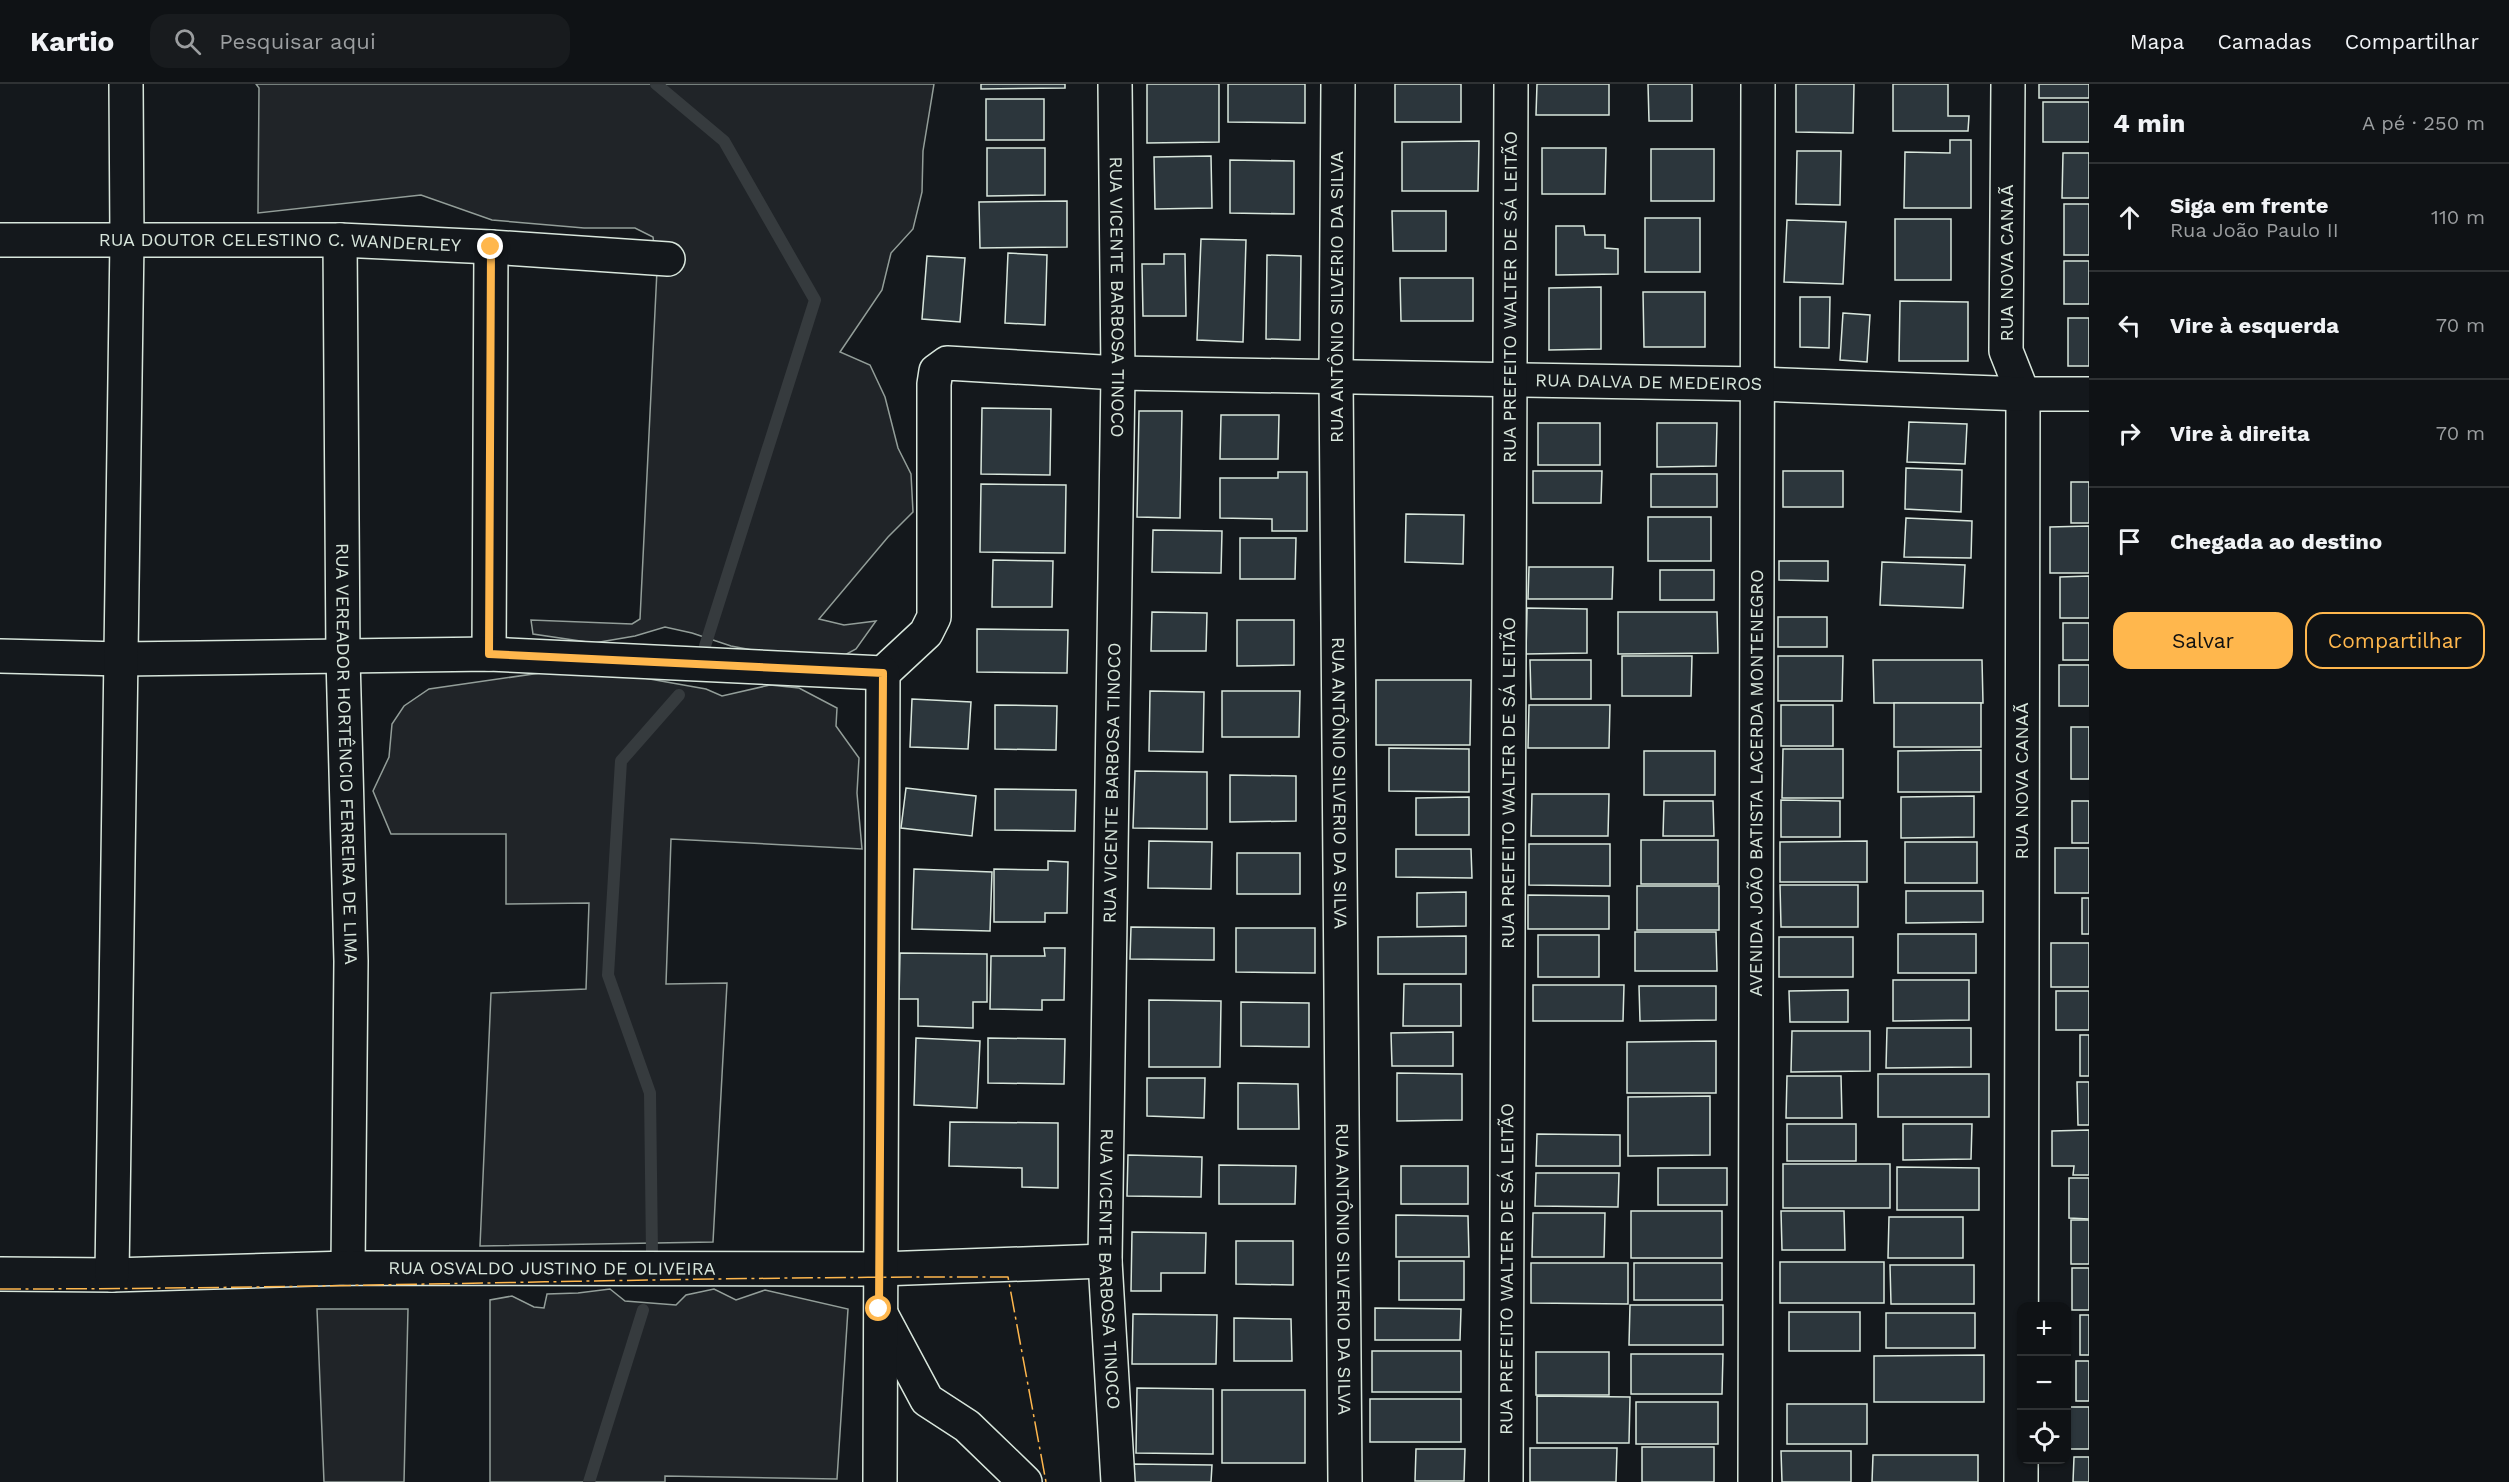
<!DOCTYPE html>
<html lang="pt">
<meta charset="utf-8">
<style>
:root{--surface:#0f1215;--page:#181b1e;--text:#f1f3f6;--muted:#9b9ea0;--line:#2f3234;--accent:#ffb74d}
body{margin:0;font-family:"Work Sans",sans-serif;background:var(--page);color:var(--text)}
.controls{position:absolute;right:18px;bottom:18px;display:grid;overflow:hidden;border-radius:12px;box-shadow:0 2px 4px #0004}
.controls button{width:54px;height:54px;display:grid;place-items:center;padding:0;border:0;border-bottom:2px solid var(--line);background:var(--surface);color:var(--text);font:30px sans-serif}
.stop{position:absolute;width:18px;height:18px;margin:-14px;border:4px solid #ffb74d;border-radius:50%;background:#fff}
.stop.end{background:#ffb74d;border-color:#fff;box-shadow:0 2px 6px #0008}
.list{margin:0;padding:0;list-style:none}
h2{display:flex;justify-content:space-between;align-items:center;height:78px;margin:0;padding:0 24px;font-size:26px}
h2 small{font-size:20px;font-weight:400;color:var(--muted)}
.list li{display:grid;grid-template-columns:39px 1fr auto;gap:18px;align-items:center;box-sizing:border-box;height:108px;padding:0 24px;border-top:2px solid var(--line)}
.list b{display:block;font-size:22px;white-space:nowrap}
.list p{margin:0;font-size:20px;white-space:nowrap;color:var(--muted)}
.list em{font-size:20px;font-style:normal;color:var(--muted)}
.actions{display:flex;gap:12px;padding:18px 24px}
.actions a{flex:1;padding:14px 0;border:2px solid var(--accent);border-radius:18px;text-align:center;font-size:21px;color:var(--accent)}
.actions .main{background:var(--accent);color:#111}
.icon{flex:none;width:33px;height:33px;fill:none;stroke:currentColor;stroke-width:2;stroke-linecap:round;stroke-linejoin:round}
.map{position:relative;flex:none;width:2089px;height:1398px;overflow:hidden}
header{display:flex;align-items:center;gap:36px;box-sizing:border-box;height:84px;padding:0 30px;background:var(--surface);border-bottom:2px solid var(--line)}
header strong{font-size:28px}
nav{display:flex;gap:33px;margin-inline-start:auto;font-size:21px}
.search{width:420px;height:54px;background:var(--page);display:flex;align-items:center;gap:15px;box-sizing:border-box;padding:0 21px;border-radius:18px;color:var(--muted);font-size:22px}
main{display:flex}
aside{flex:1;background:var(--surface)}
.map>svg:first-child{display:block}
.green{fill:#202428;stroke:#939e99;stroke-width:1.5}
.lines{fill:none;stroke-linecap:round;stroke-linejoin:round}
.stream{stroke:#363b3e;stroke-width:12}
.building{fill:#2c363c;stroke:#d8e6dc;stroke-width:1.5}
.minor-casing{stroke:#d8e6dc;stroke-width:36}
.minor{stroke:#14181c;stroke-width:33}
.power{stroke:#ffb74d;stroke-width:1.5;stroke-dasharray:21 4.5 3 4.5;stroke-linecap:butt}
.route{stroke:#ffb74d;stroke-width:8}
.labels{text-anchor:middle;stroke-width:4.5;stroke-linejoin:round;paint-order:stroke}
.street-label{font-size:18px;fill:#d8e6dc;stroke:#14181c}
</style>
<header>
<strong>Kartio</strong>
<div class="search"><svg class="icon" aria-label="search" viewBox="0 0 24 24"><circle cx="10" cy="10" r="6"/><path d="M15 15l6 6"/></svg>Pesquisar aqui</div>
<nav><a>Mapa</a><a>Camadas</a><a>Compartilhar</a></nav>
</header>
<main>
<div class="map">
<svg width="2089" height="1398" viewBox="0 0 2089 1398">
<rect width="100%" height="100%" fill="#14181c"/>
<g class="green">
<polygon points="256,0 934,0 923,67 922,108 913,145 891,169 882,206 840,268 870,281 885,313 898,364 911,390 913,428 888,453 819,535 844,541 876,537 856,565 841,573 788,573 731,562 692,549 665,543 635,552 594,559 533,550 531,536 632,540 640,535 657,186 653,153 635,144 584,144 492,136 421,111 258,129 259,4"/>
<polygon points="561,586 644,594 706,605 722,612 770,601 799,604 837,624 836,642 859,674 857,709 862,765 671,755 666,900 727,899 713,1158 480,1162 491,909 586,905 589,819 506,820 506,750 391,750 373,707 389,673 392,640 404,622 429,605"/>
<polygon points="610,1205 625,1217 676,1221 686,1211 714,1205 736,1216 765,1206 848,1225 837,1395 665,1392 665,1398 490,1398 490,1216 512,1212 534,1223 544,1224 547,1210 578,1209"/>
<polygon points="317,1225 408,1225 404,1398 324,1398"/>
</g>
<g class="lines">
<g class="stream">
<polyline points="656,0 724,57 815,216 705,562"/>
<polyline points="652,1170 650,1009 608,891 621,677 679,611"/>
<polyline points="589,1398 643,1226"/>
</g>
</g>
<g class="building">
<polygon points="981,0 1065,0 1065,4 981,5"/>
<polygon points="1147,0 1219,0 1219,58 1147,59"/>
<polygon points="1228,0 1305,0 1305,39 1228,38"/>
<rect x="1395" y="0" width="66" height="38"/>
<polygon points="1537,0 1609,0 1609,31 1536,31"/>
<polygon points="1648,0 1692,0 1692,37 1649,37"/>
<polygon points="1796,0 1854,0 1853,49 1796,48"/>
<polygon points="1893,0 1948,0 1948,32 1969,32 1968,47 1893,47"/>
<rect x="2039" y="0" width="50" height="14"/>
<rect x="986" y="15" width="58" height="41"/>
<rect x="2043" y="18" width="46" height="40"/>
<polygon points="1950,56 1971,56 1971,124 1904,124 1905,68 1950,69"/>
<polygon points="1479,57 1478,107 1402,107 1402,58"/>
<polygon points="987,64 1045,64 1045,111 987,112"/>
<polygon points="1542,64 1606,64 1605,110 1542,110"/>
<rect x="1651" y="65" width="63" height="52"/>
<polygon points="1797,67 1841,67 1840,121 1796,120"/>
<polygon points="2063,69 2089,69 2089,114 2062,114"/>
<polygon points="1211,72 1212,124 1155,125 1154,73"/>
<polygon points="1230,76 1294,77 1294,130 1230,129"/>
<polygon points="1067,117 1067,163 980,164 979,118"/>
<rect x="2064" y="120" width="25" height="51"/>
<polygon points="1392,127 1446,127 1446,167 1393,167"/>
<rect x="1645" y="134" width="55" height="54"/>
<rect x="1895" y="135" width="56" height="61"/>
<polygon points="1787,136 1846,138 1843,200 1784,198"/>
<polygon points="1556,142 1584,142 1585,151 1605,151 1605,164 1618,165 1618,190 1556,191"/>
<polygon points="1201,155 1246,156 1243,258 1197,256"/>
<polygon points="1008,169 1047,171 1045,241 1005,239"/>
<polygon points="1164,170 1185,170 1186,232 1143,232 1142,180 1164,180"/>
<polygon points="1267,171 1301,172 1300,256 1266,255"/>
<polygon points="927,172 965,174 960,238 922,235"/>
<rect x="2064" y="177" width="25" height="43"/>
<polygon points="1400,194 1473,194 1473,237 1401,237"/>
<polygon points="1601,203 1601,265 1549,266 1549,204"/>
<polygon points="1643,208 1705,208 1705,263 1644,263"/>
<polygon points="1800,213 1830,213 1829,264 1800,263"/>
<polygon points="1900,217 1968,218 1968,277 1899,277"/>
<polygon points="1843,229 1870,231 1867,278 1840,276"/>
<rect x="2068" y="234" width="21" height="48"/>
<polygon points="982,324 1051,325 1050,391 981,390"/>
<polygon points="1139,327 1182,327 1180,434 1137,433"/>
<polygon points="1221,331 1279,331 1278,375 1220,375"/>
<polygon points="1909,338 1967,340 1965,380 1907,378"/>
<rect x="1538" y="339" width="62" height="42"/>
<polygon points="1657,339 1717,339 1716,382 1657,383"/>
<polygon points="1906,384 1962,386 1961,428 1905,425"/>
<polygon points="1533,387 1602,387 1601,419 1533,419"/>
<rect x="1783" y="387" width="60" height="36"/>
<polygon points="1278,388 1307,388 1307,447 1272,447 1272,435 1220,434 1220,394 1278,394"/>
<rect x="1651" y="390" width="66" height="33"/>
<rect x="2071" y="398" width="18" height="41"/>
<polygon points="981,400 1066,401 1065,469 980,468"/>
<polygon points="1406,430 1464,431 1463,480 1405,478"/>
<rect x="1648" y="433" width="63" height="44"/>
<polygon points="1906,434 1972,437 1971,474 1904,473"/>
<polygon points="2089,442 2089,489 2050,489 2050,443"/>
<polygon points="1153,446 1222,447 1221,489 1152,488"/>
<polygon points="1240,454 1296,454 1295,495 1240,495"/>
<polygon points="993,476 1053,477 1052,523 992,523"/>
<polygon points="1779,477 1828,477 1828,497 1779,496"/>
<polygon points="1882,478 1965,481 1963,524 1880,521"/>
<polygon points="1529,483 1613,483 1612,515 1528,515"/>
<rect x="1660" y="486" width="54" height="30"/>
<polygon points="2089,492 2089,534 2060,534 2060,493"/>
<polygon points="1527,524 1587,525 1587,569 1526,570"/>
<polygon points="1152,528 1207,529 1206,567 1151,567"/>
<polygon points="1618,528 1717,528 1718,569 1618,570"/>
<rect x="1778" y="533" width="49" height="30"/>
<polygon points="1237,536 1294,536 1294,581 1237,582"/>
<rect x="2063" y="539" width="26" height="37"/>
<polygon points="977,545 1068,546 1067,589 977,588"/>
<polygon points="1622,572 1692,572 1691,612 1622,612"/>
<polygon points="1778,572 1843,572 1842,617 1778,617"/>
<polygon points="1530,576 1591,576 1591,615 1531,615"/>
<polygon points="1873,576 1982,576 1983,619 1874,619"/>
<rect x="2059" y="581" width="30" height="41"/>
<polygon points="1376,596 1471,596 1470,661 1376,661"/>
<polygon points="1150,607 1204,608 1203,668 1149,667"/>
<polygon points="1222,607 1300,607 1299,653 1222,653"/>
<polygon points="912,615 971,618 968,665 910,663"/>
<rect x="1894" y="619" width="87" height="44"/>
<polygon points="995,621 1057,622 1056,666 995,665"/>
<polygon points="1529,621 1610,621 1609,664 1528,664"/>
<rect x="1781" y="621" width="52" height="41"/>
<rect x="2071" y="643" width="18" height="52"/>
<polygon points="1389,664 1469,665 1469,708 1389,707"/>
<polygon points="1783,665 1843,665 1843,714 1782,714"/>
<polygon points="1981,666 1981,708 1898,708 1898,667"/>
<rect x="1644" y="667" width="71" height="44"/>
<polygon points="1135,687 1207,688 1207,745 1133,744"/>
<polygon points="1230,691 1296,692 1296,737 1230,738"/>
<polygon points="906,704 976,712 972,752 901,744"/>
<polygon points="995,705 1076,706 1075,747 995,746"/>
<polygon points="1532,710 1609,710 1608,752 1531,752"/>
<polygon points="1974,712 1974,753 1901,754 1901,713"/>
<polygon points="1469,713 1469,751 1416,751 1416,714"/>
<polygon points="1781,716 1840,717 1840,753 1781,753"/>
<polygon points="1664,717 1713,717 1714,752 1663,752"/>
<rect x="2072" y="717" width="17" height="42"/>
<rect x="1641" y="756" width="77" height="44"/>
<polygon points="1149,757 1212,758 1211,805 1148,804"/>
<polygon points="1867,757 1867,798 1780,798 1780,758"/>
<rect x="1905" y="758" width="72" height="41"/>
<polygon points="1529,760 1610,760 1610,802 1529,801"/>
<rect x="2055" y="764" width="34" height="45"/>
<polygon points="1396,765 1471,765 1472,794 1396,793"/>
<rect x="1237" y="769" width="63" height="41"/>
<polygon points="1048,777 1068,778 1067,829 1045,829 1045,838 994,838 994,785 1048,786"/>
<polygon points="914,785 992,788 990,847 912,845"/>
<polygon points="1780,801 1858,801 1858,843 1781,843"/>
<rect x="1637" y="802" width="82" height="44"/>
<polygon points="1906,807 1983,807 1983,838 1906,839"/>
<polygon points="1466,808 1466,842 1417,843 1417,809"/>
<polygon points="1528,811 1609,812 1609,845 1528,845"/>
<rect x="2082" y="814" width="7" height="36"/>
<polygon points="1131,843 1214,844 1214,876 1130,875"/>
<polygon points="1236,844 1315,844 1315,889 1236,888"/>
<polygon points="1635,848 1716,848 1717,887 1635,887"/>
<rect x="1898" y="850" width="78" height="39"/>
<rect x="1538" y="851" width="61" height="42"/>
<polygon points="1466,852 1466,890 1378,890 1378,853"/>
<rect x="1779" y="853" width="74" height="40"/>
<rect x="2051" y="859" width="38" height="44"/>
<polygon points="1044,864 1065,864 1064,916 1042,916 1042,926 990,925 991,872 1045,872"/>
<polygon points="900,869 987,870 987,918 973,918 973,944 918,942 918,915 899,915"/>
<polygon points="1893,896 1969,896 1969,936 1893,937"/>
<polygon points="1404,900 1461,900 1461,942 1403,942"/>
<polygon points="1533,901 1624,901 1623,937 1533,937"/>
<polygon points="1639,902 1716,902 1716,936 1640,937"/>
<polygon points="1848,906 1848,938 1790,938 1789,907"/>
<rect x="2056" y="907" width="33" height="39"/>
<polygon points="1149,916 1221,917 1220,983 1149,983"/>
<polygon points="1241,918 1309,919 1309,963 1241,962"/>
<polygon points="1887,944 1971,944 1971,983 1886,984"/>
<polygon points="1792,947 1870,947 1870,987 1791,988"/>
<polygon points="1453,948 1453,982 1392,982 1391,949"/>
<rect x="2080" y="951" width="9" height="41"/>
<polygon points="916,954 980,957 977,1024 914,1021"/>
<polygon points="988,954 1065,955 1064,1000 988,999"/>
<polygon points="1716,957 1716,1009 1627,1009 1627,958"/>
<polygon points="1397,989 1462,990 1462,1036 1397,1037"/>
<rect x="1878" y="990" width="111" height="43"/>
<polygon points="1787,992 1841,992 1842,1034 1786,1034"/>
<polygon points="1147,994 1205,994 1204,1034 1147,1032"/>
<polygon points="2077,998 2089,998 2089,1041 2078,1041"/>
<polygon points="1238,999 1298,1000 1299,1045 1238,1045"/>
<polygon points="1710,1012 1710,1071 1628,1072 1628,1013"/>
<polygon points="950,1038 1058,1039 1058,1104 1022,1103 1022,1084 949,1082"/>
<rect x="1787" y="1040" width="69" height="37"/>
<polygon points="1903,1040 1972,1040 1971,1075 1903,1076"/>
<polygon points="2089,1046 2089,1091 2073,1091 2074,1082 2052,1082 2052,1047"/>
<polygon points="1537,1050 1620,1051 1620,1082 1536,1082"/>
<polygon points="1128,1071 1202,1073 1201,1113 1127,1112"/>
<rect x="1783" y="1080" width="107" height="44"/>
<polygon points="1219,1081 1296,1082 1295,1120 1219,1120"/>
<rect x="1401" y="1082" width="67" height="38"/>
<polygon points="1897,1083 1979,1084 1979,1126 1897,1126"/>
<rect x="1658" y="1084" width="69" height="37"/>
<polygon points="1536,1089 1619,1089 1618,1123 1535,1122"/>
<polygon points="2069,1094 2089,1094 2089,1135 2069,1134"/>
<rect x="1631" y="1127" width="91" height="47"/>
<polygon points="1781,1127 1844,1127 1845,1166 1782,1166"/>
<polygon points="1533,1129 1605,1129 1604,1173 1532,1173"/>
<polygon points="1396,1131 1468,1132 1469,1173 1396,1173"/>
<polygon points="1889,1133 1963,1133 1963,1174 1888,1174"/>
<rect x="2071" y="1136" width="18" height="44"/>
<polygon points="1132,1148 1206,1149 1205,1189 1161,1189 1161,1207 1131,1207"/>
<polygon points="1236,1157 1293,1157 1293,1201 1236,1200"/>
<rect x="1399" y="1177" width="65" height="39"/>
<rect x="1780" y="1178" width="104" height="41"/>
<polygon points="1531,1179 1628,1179 1628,1220 1531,1219"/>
<rect x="1634" y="1179" width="88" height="37"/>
<polygon points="1890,1181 1974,1181 1974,1220 1891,1220"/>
<rect x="2072" y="1184" width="17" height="42"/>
<polygon points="1630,1221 1723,1221 1723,1261 1629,1261"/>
<polygon points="1375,1224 1461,1225 1460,1256 1375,1256"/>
<rect x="1789" y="1228" width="71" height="39"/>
<rect x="1886" y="1229" width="89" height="35"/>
<polygon points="1133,1230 1217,1231 1216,1280 1132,1280"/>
<rect x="2080" y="1231" width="9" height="40"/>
<polygon points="1234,1234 1291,1235 1292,1277 1234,1277"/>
<rect x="1372" y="1267" width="89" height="41"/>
<rect x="1536" y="1268" width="73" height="43"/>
<polygon points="1631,1270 1723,1270 1722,1310 1631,1310"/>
<polygon points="1984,1271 1984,1318 1874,1318 1874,1272"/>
<rect x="2076" y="1277" width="13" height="40"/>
<polygon points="1137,1304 1213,1305 1213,1370 1136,1369"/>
<rect x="1222" y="1306" width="83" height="73"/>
<polygon points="1537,1312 1630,1313 1629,1359 1537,1359"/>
<rect x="1370" y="1315" width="91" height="43"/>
<rect x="1636" y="1318" width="82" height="42"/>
<rect x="1787" y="1320" width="80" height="40"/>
<rect x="2069" y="1323" width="20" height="42"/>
<rect x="1642" y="1363" width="72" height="35"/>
<polygon points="1530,1364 1617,1364 1616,1398 1530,1398"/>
<polygon points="1416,1365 1465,1365 1464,1397 1415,1397"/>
<polygon points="1781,1367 1851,1367 1851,1398 1782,1398"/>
<polygon points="1873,1371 1978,1371 1978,1398 1872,1398"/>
<polygon points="2074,1373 2089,1373 2089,1398 2073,1398"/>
<polygon points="1132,1380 1212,1381 1211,1398 1131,1398"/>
</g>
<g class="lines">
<g class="minor-casing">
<g id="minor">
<path id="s1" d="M1115,0l3,289 -13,888 13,221"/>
<path id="s2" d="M1338,0l-2,293 9,1105"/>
<polyline points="2008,0 2006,267 2023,310 2021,1398"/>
<path id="s3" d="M0,156h340l151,7 177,12"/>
<path id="s4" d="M340,156l3,417 8,304 -3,307"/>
<polyline points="489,570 491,163"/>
<path id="s5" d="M0,572l122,3 367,-5 394,19 43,-40 8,-16v-233l2,-13 11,-8 171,10 640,11 265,10h66"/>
<path id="s6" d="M0,1190l112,1 236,-7 532,1 225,-8"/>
<polyline points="112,1191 127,156 126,0"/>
<polyline points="881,1230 927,1316 967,1342 1025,1398"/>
<polyline points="880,1398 883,589"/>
<path id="s7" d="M1506,1398l5,-1398"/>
<path id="s8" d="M1755,1398l3,-1398"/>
</g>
</g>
<use href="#minor" class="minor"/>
<path class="power" d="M0,1205c336,0 672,-13 1008,-12l38,205"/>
</g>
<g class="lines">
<polyline class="route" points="491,163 489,570 883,589 879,1225"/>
</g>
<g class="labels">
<g class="street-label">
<text dy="6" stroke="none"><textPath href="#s3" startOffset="280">RUA DOUTOR CELESTINO C. WANDERLEY</textPath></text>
<text transform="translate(2007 179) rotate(-90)" y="6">RUA NOVA CANAÃ</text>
<text dy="6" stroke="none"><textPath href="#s1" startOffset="213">RUA VICENTE BARBOSA TINOCO</textPath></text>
<text transform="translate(1337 213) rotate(-90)" y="6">RUA ANTÔNIO SILVERIO DA SILVA</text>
<text dy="6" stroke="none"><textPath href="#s7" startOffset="1185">RUA PREFEITO WALTER DE SÁ LEITÃO</textPath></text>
<text dy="6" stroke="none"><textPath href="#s5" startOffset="1922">RUA DALVA DE MEDEIROS</textPath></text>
<text dy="6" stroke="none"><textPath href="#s4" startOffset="514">RUA VEREADOR HORTÊNCIO FERREIRA DE LIMA</textPath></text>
<text transform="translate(2022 697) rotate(-90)" y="6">RUA NOVA CANAÃ</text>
<text transform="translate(1112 699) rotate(-89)" y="6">RUA VICENTE BARBOSA TINOCO</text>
<text dy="6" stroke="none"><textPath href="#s2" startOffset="699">RUA ANTÔNIO SILVERIO DA SILVA</textPath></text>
<text dy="6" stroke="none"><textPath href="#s7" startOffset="699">RUA PREFEITO WALTER DE SÁ LEITÃO</textPath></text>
<text dy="6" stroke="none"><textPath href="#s8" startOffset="699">AVENIDA JOÃO BATISTA LACERDA MONTENEGRO</textPath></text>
<text dy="6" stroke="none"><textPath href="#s6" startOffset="552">RUA OSVALDO JUSTINO DE OLIVEIRA</textPath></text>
<text dy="6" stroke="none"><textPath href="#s1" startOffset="1185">RUA VICENTE BARBOSA TINOCO</textPath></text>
<text dy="6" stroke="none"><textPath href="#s2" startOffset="1185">RUA ANTÔNIO SILVERIO DA SILVA</textPath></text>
<text dy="6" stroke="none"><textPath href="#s7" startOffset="213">RUA PREFEITO WALTER DE SÁ LEITÃO</textPath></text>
</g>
</g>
</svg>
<div class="controls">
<button>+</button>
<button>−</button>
<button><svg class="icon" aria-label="locate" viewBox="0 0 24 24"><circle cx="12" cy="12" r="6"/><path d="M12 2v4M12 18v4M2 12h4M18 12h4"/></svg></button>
</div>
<div class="stop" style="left:879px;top:1225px"></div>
<div class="stop end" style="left:491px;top:163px"></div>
</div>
<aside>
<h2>4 min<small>A pé · 250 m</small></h2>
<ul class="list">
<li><svg class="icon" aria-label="ahead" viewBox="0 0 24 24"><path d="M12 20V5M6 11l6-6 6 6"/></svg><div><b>Siga em frente</b><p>Rua João Paulo II</p></div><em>110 m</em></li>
<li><svg class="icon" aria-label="left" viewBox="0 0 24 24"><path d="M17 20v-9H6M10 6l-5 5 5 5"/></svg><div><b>Vire à esquerda</b></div><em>70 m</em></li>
<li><svg class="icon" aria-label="right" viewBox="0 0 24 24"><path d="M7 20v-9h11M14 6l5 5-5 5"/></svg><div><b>Vire à direita</b></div><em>70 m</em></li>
<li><svg class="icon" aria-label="arrive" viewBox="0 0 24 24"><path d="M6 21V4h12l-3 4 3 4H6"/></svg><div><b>Chegada ao destino</b></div></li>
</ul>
<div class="actions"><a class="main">Salvar</a><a>Compartilhar</a></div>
</aside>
</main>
